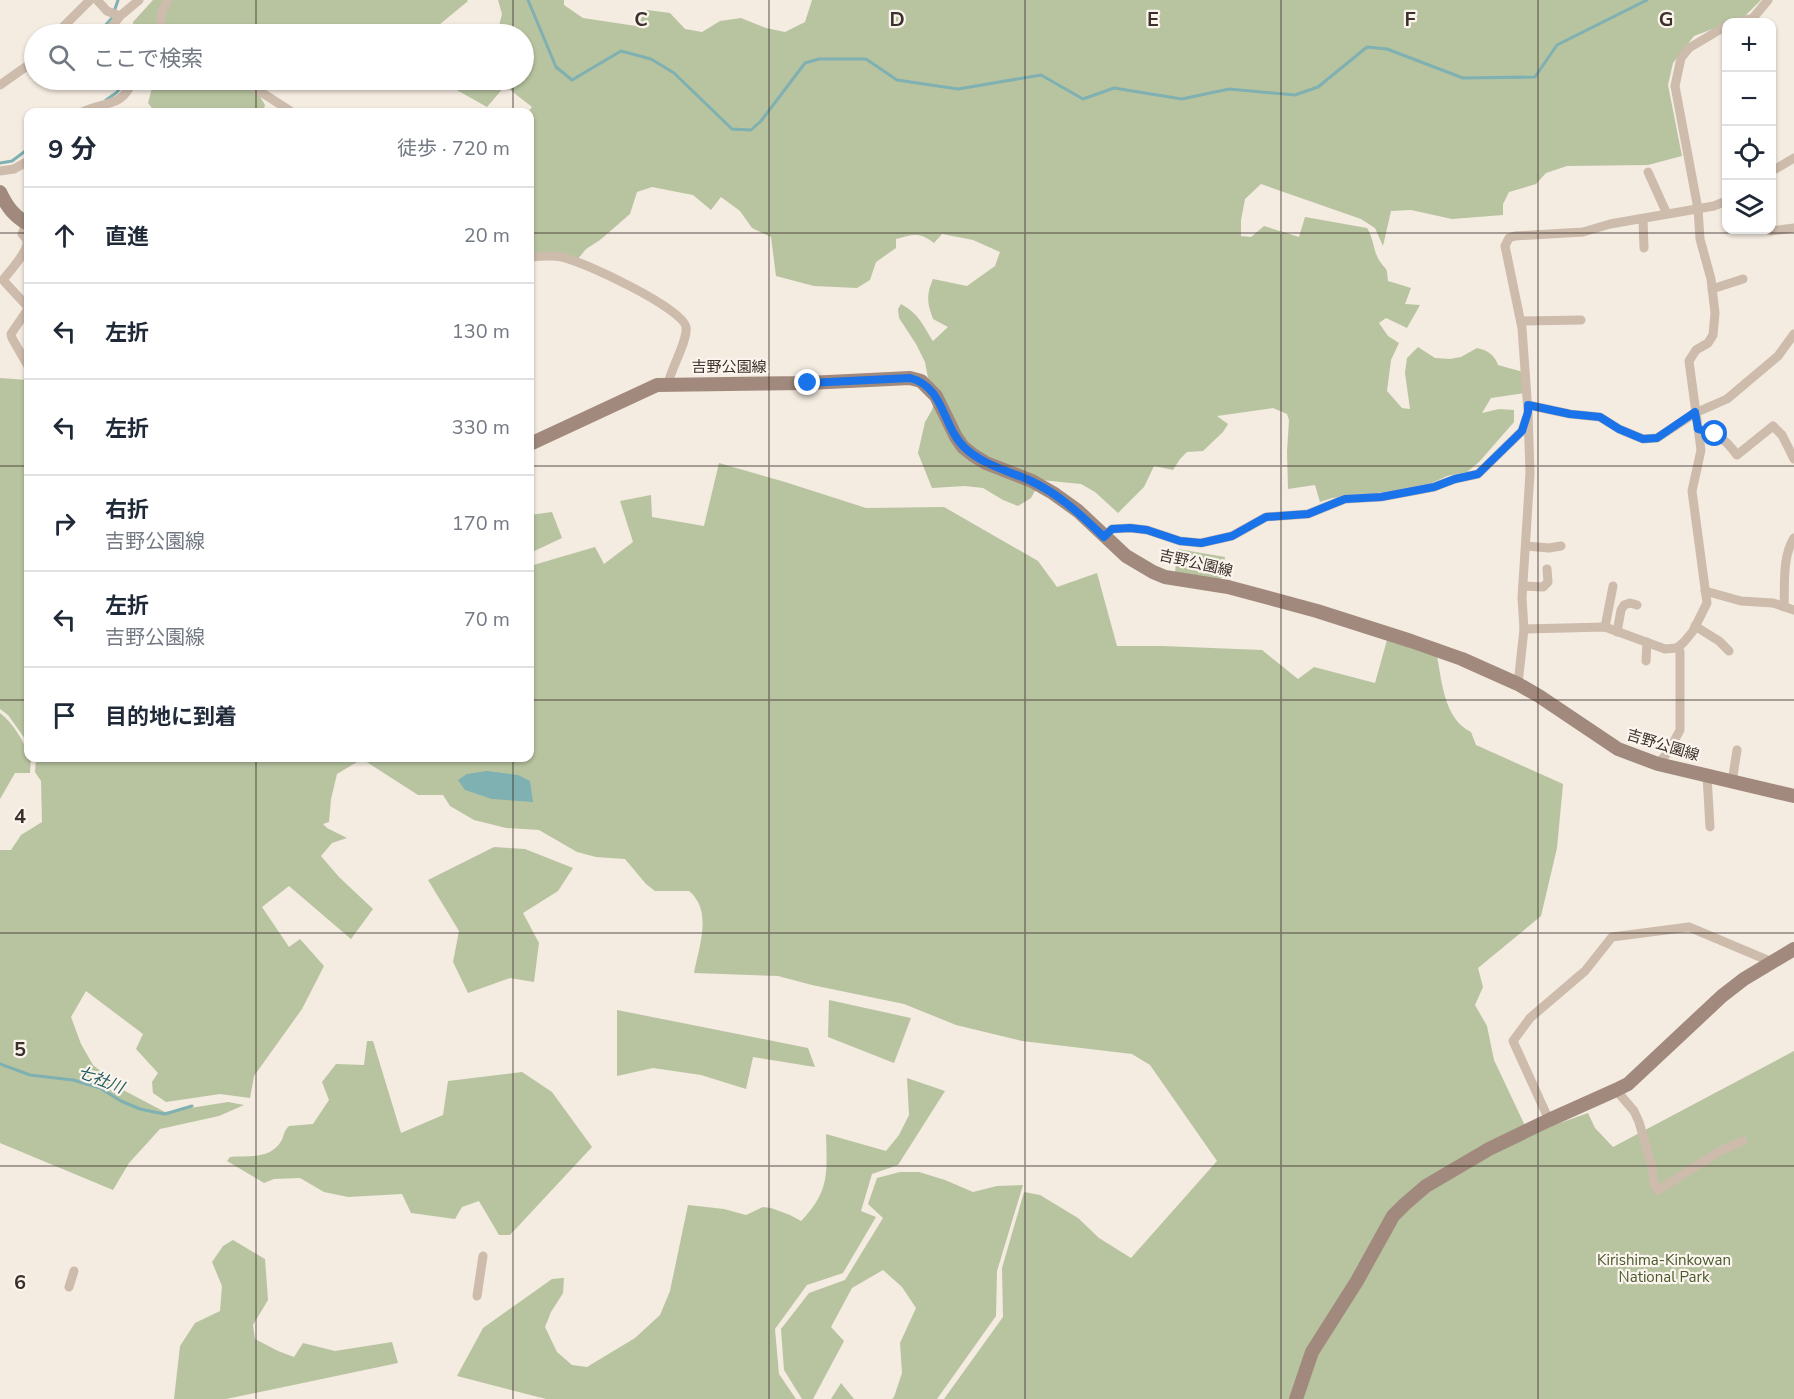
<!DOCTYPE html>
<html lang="ja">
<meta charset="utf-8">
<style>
:root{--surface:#fff;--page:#f6f6f7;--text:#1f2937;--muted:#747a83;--line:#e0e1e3}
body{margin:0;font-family:"Nunito Sans","Noto Sans JP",sans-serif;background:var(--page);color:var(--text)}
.controls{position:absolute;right:18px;top:18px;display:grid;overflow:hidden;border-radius:12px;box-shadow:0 2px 4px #0004}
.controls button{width:54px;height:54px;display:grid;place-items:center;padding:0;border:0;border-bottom:2px solid var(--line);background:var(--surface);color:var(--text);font:30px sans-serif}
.stop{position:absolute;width:18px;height:18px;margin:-14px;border:4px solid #1a73e8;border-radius:50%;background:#fff}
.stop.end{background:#1a73e8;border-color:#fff;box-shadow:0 2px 6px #0008}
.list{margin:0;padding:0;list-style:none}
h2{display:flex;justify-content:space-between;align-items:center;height:78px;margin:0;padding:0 24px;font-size:26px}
h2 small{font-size:20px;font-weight:400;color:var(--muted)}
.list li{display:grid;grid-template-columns:39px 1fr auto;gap:18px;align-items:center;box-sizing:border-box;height:96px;padding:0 24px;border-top:2px solid var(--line)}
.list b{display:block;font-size:22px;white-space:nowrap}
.list p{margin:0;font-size:20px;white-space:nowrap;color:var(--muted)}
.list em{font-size:20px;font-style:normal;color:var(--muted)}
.icon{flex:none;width:33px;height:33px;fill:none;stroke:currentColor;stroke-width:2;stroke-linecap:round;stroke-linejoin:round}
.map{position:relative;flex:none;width:1794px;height:1399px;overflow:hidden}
.search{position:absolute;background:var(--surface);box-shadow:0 2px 4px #0004;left:24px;top:24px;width:510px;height:66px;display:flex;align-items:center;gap:15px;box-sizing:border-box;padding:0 21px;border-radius:33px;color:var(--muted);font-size:22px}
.panel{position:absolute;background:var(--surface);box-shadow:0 2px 4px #0004;left:24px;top:108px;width:510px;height:654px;border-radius:12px}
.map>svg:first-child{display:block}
.green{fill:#b8c4a0}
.water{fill:#7fb0b2}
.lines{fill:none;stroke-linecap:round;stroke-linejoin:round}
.stream{stroke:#7fb0b2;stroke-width:3}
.street{stroke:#cdbbac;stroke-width:9}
.secondary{stroke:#a18a7d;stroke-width:14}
.route{stroke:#1a73e8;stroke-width:8}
.grid{fill:none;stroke:#3b302b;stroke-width:1.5;stroke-opacity:0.55}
.labels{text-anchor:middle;stroke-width:4.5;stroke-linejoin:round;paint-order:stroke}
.street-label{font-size:15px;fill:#3b302b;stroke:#fbf5ee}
.park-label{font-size:15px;fill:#4a5a2e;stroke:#fbf5ee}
.water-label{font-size:16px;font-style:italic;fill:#1f5a5e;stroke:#fbf5ee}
.grid-label{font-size:20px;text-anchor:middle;font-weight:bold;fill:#3b302b;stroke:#fbf5ee;stroke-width:4.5;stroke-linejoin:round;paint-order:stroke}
</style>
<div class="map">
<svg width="1794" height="1399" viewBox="0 0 1794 1399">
<rect width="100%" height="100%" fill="#f4ebe1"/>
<g class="green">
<polygon points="153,0 467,0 468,1 439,25 433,34 134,34 133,22"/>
<path d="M498,0h66v5l19,13 53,8 11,-16 23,3 15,16 17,3 18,-11 21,-3 25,10 19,4 20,-10 7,-22h949l-19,19 -16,3v2l-32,12 -21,27 -5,22 14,71 -34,9 -81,1 -21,7 -10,11 -27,8 -6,12v11l-51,4 -41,-9 -20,1 -8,35 -8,-18 -14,-9 -100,-35 -16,15 -4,21v16l10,1 13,-11 35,11 6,-20 62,11c7,11 6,22 12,32 7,11 8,5 9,21l23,7 -6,16 15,1 -13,23 -21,-10 -7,5 9,13 11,7 -8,17 -4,31 15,17 8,1 -5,-36 2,-15 11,-11 17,11 15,1 11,-2 16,-9c10,2 18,7 21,17l25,7 2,21 -34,5 -9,15 17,-4 15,1v12l-35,40 -12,10 -20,4 -26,12 -89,10 -12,4 -5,-17 -27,4 -1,-37 2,-32 -2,-6 -14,-6 -56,8 11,8 -5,8 -20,19 -16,1 -7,7 -7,11 -19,-4 -10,21 -26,26 -23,-21 -14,-8 -40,-4 -10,18 -13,8 -15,-6 -20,-12 -18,-2 -33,2 -14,-35 7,-31 7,-12 6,-20 -10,-12 -3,-16 -9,-18 -17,-26 -1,-9 3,-5c19,11 21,20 32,37l15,-14 -15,-8c-6,-16 -7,-24 0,-40l34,7 28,-20 5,-14 -27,-12 -31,-6 -8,9c-14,-11 -21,-9 -38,-4v9l-20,14 -6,18 -13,8 -43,-2 -38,-10 -5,-39 -19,-9 -12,-17 -19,-14 -10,13 -18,-15 -41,-8 -15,5 -7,22 -30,26 -14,9 -9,11 -47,-4 -2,-144 4,-5 -27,-21 -18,21 -48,-27h85v-46h-27l5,-20z"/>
<polygon points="154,80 273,80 266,84 258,93 265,105 263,112 155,112 148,103"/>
<polygon points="0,378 28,380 28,743 8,715 0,709"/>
<path d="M719,463l66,19 81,26 78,-1 94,54 19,26 40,-14 20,73h45l100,4 36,29 16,-12 61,16 12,-43 50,16c5,26 7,63 34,76l5,13 87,39 -6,64 -16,68 -63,52 5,19 -8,18 12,21 7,34 35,74 59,-21 7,15 18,19 181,-96v348h-850l59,-82 -1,-49 22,-76 16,3 38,23 21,20 32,20 86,-97 -67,-96 -18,-11 -110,-13 -66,-16 -52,-21 -92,-19 -34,-9 -84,-3c5,-27 19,-62 -5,-82h-34l-9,-7 -21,-25 -29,-2 -19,-5 -38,-22 -33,-2 -32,-8 -24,-14 -7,-11h-25l-56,-36 -25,15 -6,25 -2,23 -6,2 4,4 20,10 -15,5 -11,13 18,21 34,32 -22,30 -62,-53 -27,21 27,40 11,-8 24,27 -22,43 -48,67 -4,22 -30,-4 -54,8 -13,-9 -1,-11 6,-9 -22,-24 7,-15 -57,-43 -15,26 10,27 12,21 32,26 40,21 63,-10 16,3 -25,11 -59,13 -31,34 -16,27 -113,-47v-293h11l10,-15 21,-13 -1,-41 -6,-9 1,-14h494v-192l65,-19 9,17 29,-22 -13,-41 31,-6 1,22 52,9z"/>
<polygon points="552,512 562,538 530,553 530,515"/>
<polygon points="1178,549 1225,557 1221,580 1175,572"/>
<path d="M0,713c11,8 28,32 28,45h3l-1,15h-15l-15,26z"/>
<polygon points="494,847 525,849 573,868 558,891 523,913 539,943 534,982 510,978 468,993 453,962 459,931 428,880"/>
<polygon points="829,1000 911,1018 894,1063 828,1037"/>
<polygon points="617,1010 808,1048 815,1067 753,1057 746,1089 701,1075 653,1068 617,1076"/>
<path d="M367,1041h6l28,92 42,-18 5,-34 74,-9 30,20 40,55 -82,88h-11l-20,-34 -17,6 -7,12 -44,-6 -9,-19 -54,3 -24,-5 -24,-14 -26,1 -10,4 -37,-22 3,-4c17,-2 38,3 50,-14 4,-5 3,-12 9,-17l24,-2 16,-24 -7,-18 14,-18 28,1z"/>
<path d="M907,1078l38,13 -47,74 -26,9 -11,37 15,6 -33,56 -36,12 -32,44 4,45 17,25h-250l-89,-23 26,-48 69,-49 12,-1 -1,15 -12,19 -6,15 12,25 15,13 15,2 48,-29 25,-23 10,-24 18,-86 36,4 22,6 17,-8 8,1 19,7 11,6c29,-30 26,-48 25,-87l60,17 13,-16 10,-20z"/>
<polygon points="900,1172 919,1172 945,1180 973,1192 997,1186 1023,1185 997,1271 996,1316 937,1399 892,1399 894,1397 902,1373 900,1343 916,1308 902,1287 883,1270 852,1288 831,1327 844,1341 813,1399 802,1399 784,1370 781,1329 809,1293 845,1280 883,1218 868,1204 877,1178"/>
<polygon points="233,1240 265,1259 268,1300 253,1325 255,1339 278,1351 294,1357 303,1343 335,1351 392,1342 398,1363 226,1399 174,1399 180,1346 195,1323 220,1311 222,1286 212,1262 223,1246"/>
<polygon points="841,1383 854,1399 831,1399"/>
</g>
<polygon class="water" points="487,771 518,775 530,781 533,802 492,799 465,790 458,780 467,774"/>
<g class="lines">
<g class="stream">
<polyline points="528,0 556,67 572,80 621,51 651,59 674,73 732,129 751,130 761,121 805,63 819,59 866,59 897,80 958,89 1041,75 1083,99 1114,88 1182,99 1229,89 1295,95 1318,87 1367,47 1387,49 1463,78 1535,77 1557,45 1647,0"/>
<polyline points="105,34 102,29 112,18 118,0"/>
<polyline points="106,100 116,93 128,80"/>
<polyline points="0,163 12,161 28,149"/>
<polyline points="0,1064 30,1075 73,1080 100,1088 121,1101 140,1109 154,1112 165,1114 192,1106"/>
</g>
<g class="street">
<polyline points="97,0 107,11 120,16"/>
<path d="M168,0c-6,10 -9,16 -6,28l9,6"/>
<polyline points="1738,22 1753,18 1768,0"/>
<polyline points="56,34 90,0"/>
<polyline points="112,34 110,29 120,16 139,0"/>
<polyline points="242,80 292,112"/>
<polyline points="0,85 34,61"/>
<path d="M82,112c23,-11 40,-4 51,-32"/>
<polyline points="0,171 14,169 28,161"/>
<polyline points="1772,171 1794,158"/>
<polyline points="1648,172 1667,214"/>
<polyline points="1643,219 1644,248"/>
<path d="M26,223l-4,11c2,2 5,6 5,8 1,10 -18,30 -24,38l23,25 2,4 -17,25 1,4 16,28"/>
<polyline points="1768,230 1771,231 1794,228"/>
<path d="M530,257c10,-1 22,-2 32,0 20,4 121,51 124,70 2,14 -15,41 -18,57"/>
<polyline points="1712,289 1743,279"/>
<polyline points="1521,321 1581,320"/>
<polyline points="1528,405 1570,414 1600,417 1619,429 1643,439 1657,438 1695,413 1727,399 1778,356 1794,334"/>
<path d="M1698,429c21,7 26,8 39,26l36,-29 9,9 12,24"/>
<polyline points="1104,537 1112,529 1130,528 1147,530 1180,541 1201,543 1232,536 1266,517 1308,514 1345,499 1381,497 1434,487 1455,479 1478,474 1522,431 1526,419"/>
<polyline points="1526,546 1549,548 1561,546"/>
<polyline points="1523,586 1543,587 1548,582 1547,569"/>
<polyline points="1705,591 1741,601 1773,603 1794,610"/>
<path d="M1784,607c1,-22 -2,-50 10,-69"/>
<polyline points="1695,626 1719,641 1729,651"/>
<polyline points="1605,627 1613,586"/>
<polyline points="1524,629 1605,627 1665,649 1677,648 1684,642 1693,631 1707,603 1692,491 1701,450 1689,361 1696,350 1708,343 1713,335 1715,313 1711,279 1700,239 1698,209 1675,86 1681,58 1689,48 1726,26"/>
<polyline points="1617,632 1621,610 1624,605 1630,603 1637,605"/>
<polyline points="1646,661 1647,642"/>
<polyline points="1518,684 1524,629 1522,598 1530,473 1528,412 1522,328 1505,246 1509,238 1515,236 1583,232 1610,224 1714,206 1726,201"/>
<polyline points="1658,764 1669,751 1680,730 1680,652 1678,647"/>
<polyline points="1707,776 1710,827"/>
<polyline points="1732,782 1737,750"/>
<polyline points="1616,1090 1634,1111 1639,1122 1652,1167 1654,1185 1658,1190 1720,1151 1743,1141"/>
<polyline points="1549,1120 1513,1041 1530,1018 1585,971 1612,937 1689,927 1772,962"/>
<polyline points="69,1287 74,1271"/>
<polyline points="477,1296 483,1256"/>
</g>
<g class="secondary">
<path d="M0,192c7,15 14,24 28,32"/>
<polyline points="530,444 657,385 808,383 910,378 921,381 936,396 956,437 963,447 973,455 986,463 1032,481 1053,493 1078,511 1126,556 1153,572 1165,577 1228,587 1317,611 1411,641 1462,659 1518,684 1539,696 1618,749 1658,764 1794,796"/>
<polyline points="1296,1399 1312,1352 1357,1281 1393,1216 1405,1204 1426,1186 1489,1149 1549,1120 1616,1090 1628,1084 1722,996 1744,979 1794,949"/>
</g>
</g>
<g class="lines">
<path class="route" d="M808,383l102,-5c35,9 32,49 55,70 18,17 44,23 66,33 28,13 50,34 73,56l8,-8 18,-1 17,2 33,11 21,2 31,-7 34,-19 42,-3 37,-15 36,-2 53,-10 21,-8 23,-5 44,-43 6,-19v-7l42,9 30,3 19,12 24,10 14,-1 38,-26 3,17 17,5"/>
</g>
<path class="grid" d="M256,0v34M513,0v34M769,0v1399M1025,0v1399M1281,0v1399M1538,0v1399M256,80v32M513,80v32M0,233h28M530,233h1264M0,466h28M530,466h1264M0,700h28M530,700h1264M256,758v641M513,758v641M0,933h1794M0,1166h1794"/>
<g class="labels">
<g class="street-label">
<text x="729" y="372">吉野公園線</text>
<text transform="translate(1196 563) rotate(13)" y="5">吉野公園線</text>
<text transform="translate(1663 745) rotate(17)" y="5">吉野公園線</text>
</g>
<g class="park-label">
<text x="1664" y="1265">Kirishima-Kinkowan<tspan x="1664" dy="17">National Park</tspan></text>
</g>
<g class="water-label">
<text transform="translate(101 1079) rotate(21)" y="6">七社川</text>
</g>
</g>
<g class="grid-label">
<text x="641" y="26">C</text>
<text x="897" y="26">D</text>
<text x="1153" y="26">E</text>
<text x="1410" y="26">F</text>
<text x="1666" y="26">G</text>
<text x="20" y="823">4</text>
<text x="20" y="1056">5</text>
<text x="20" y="1289">6</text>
</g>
</svg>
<div class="controls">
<button>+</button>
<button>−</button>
<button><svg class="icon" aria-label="locate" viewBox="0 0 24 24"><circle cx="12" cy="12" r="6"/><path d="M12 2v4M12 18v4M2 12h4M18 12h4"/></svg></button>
<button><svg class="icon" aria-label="layers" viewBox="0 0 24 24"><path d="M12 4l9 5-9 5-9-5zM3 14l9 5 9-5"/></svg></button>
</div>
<div class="stop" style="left:1715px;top:434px"></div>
<div class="stop end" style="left:808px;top:383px"></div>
<div class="search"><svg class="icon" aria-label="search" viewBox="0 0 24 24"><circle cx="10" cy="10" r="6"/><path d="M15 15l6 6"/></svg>ここで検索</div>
<section class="panel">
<h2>9 分<small>徒歩 · 720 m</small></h2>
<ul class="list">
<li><svg class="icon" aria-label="ahead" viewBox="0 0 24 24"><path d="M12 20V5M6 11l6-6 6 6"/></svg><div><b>直進</b></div><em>20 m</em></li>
<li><svg class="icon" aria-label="left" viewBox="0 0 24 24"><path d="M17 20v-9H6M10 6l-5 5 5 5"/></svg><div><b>左折</b></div><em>130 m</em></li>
<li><svg class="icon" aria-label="left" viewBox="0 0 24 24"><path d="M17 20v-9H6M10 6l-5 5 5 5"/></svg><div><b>左折</b></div><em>330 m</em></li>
<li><svg class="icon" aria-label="right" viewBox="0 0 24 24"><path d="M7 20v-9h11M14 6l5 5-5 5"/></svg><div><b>右折</b><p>吉野公園線</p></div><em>170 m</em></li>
<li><svg class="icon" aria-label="left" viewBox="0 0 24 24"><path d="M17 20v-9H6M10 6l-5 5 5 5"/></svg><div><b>左折</b><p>吉野公園線</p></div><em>70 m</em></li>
<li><svg class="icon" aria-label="arrive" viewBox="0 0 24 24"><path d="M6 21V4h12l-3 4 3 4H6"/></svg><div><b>目的地に到着</b></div></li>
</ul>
</section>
</div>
